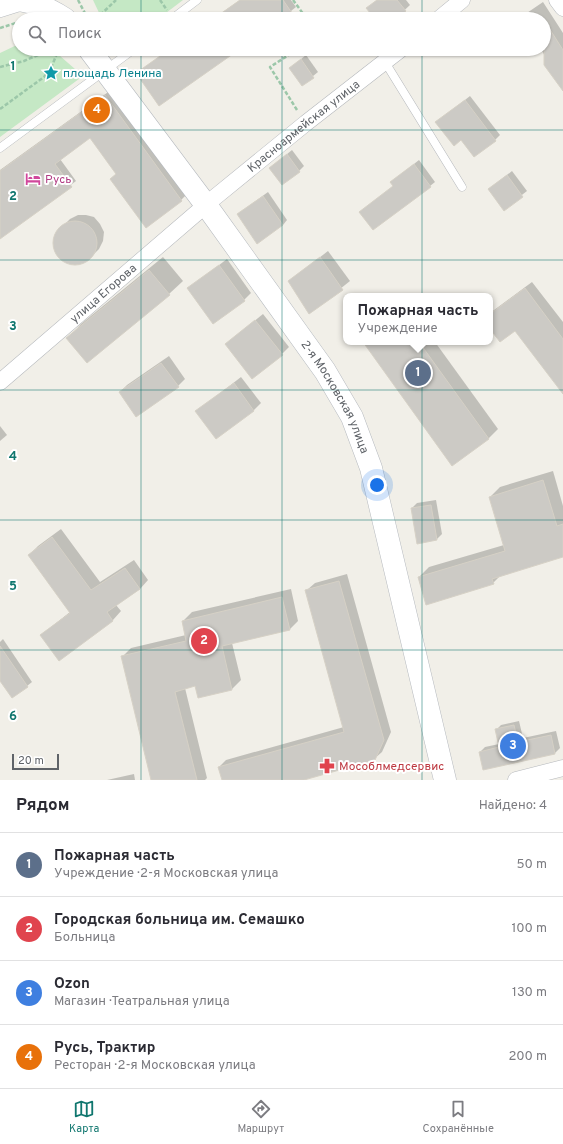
<!DOCTYPE html>
<html lang="ru">
<meta charset="utf-8">
<style>
:root{--surface:#fff;--page:#f2f2f3;--text:#2b2b33;--muted:#7c7c81;--line:#e1e1e2;--accent:#0f766e}
body{margin:0;font-family:Overpass,sans-serif;background:var(--page);color:var(--text)}
.scale{position:absolute;left:12px;bottom:10px;width:47px;box-sizing:border-box;padding-left:4px;border:2px solid #5f6368;border-top:0;font-size:11px;line-height:14px;white-space:nowrap;color:#5f6368;-webkit-text-stroke:3px #fff;paint-order:stroke}
.you{position:absolute;left:377px;top:485px;width:14px;height:14px;margin:-10px;border:3px solid #fff;border-radius:50%;background:#1a73e8;box-shadow:0 0 0 6px #1a73e833}
.badge{display:grid;place-items:center;width:26px;height:26px;border-radius:50%;background:var(--accent);color:#fff;font-size:13px;font-weight:700}
.pin{position:absolute;translate:-50% -50%;border:2px solid #fff;box-shadow:0 1px 4px #0006}
.popup{position:absolute;left:343px;top:293px;width:150px;height:52px;box-sizing:border-box;display:grid;place-content:center;border-radius:8px;background:var(--surface);filter:drop-shadow(0 1px 3px #0005);font-size:13px;white-space:nowrap;color:var(--muted)}
.popup b{font-size:15px;color:var(--text)}
.popup::after{content:'';position:absolute;left:50%;top:100%;margin-left:-8px;border:8px solid transparent;border-top-color:var(--surface)}
.list{margin:0;padding:0;list-style:none}
h2{display:flex;justify-content:space-between;align-items:center;height:52px;margin:0;padding:0 16px;font-size:17px}
h2 small{font-size:13px;font-weight:400;color:var(--muted)}
.list li{display:grid;grid-template-columns:26px 1fr auto;gap:12px;align-items:center;box-sizing:border-box;height:64px;padding:0 16px;border-top:1px solid var(--line)}
.list b{display:block;font-size:15px;white-space:nowrap}
.list p{margin:0;font-size:13px;white-space:nowrap;color:var(--muted)}
.list em{font-size:13px;font-style:normal;color:var(--muted)}
.icon{flex:none;width:22px;height:22px;fill:none;stroke:currentColor;stroke-width:2;stroke-linecap:round;stroke-linejoin:round}
.map{position:relative;flex:none;width:563px;height:780px;overflow:hidden}
.search{position:absolute;background:var(--surface);box-shadow:0 1px 3px #0004;left:12px;right:12px;top:12px;height:44px;display:flex;align-items:center;gap:10px;box-sizing:border-box;padding:0 14px;border-radius:22px;color:var(--muted);font-size:15px}
.sheet{height:308px;background:var(--surface)}
nav{display:flex;justify-content:space-around;align-items:center;box-sizing:border-box;height:56px;border-top:1px solid var(--line);background:var(--surface);font-size:11px;color:var(--muted)}
nav a{display:grid;justify-items:center;gap:2px}
nav .on{color:var(--accent)}
.map>svg:first-child{display:block}
.green{fill:#c5e8c5}
.shadow{fill:#0003}
.building{fill:#cccac5;stroke:#d6d1c6}
.lines{fill:none;stroke-linecap:round;stroke-linejoin:round}
.lane-casing{stroke:#b5b8bc;stroke-width:9}
.street-casing{stroke:#b5b8bc;stroke-width:17}
.secondary-casing{stroke:#b6babf;stroke-width:23}
.path{stroke:#9cc7a9;stroke-width:2.5;stroke-dasharray:4 2;stroke-linecap:butt}
.lane{stroke:#fff;stroke-width:8}
.street{stroke:#fff;stroke-width:16}
.secondary{stroke:#fff;stroke-width:22}
.grid{fill:none;stroke:#0f766e;stroke-width:1;stroke-opacity:0.55}
.labels{text-anchor:middle;stroke-width:4;stroke-linejoin:round;paint-order:stroke}
.culture-label{font-size:12px;fill:#0d838f;stroke:#fff;text-anchor:start}
.street-label{font-size:12px;fill:#5f6368;stroke:#fff}
.hotel-label{font-size:12px;fill:#b23c85;stroke:#fff;text-anchor:start}
.health-label{font-size:12px;fill:#be3a42;stroke:#fff;text-anchor:start}
.grid-label{font-size:13px;text-anchor:middle;font-weight:bold;fill:#0f766e;stroke:#fff;stroke-width:4;stroke-linejoin:round;paint-order:stroke}
</style>
<div class="map">
<svg width="563" height="780" viewBox="0 0 563 780">
<rect width="100%" height="100%" fill="#f1efe8"/>
<g class="green">
<polygon points="93,0 183,0 158,19 102,19"/>
<polygon points="19,44 19,49 52,49 83,76 0,137 0,53"/>
</g>
<g class="shadow">
<polygon points="240,0 291,0 296,7 281,19 213,19"/>
<polygon points="377,0 406,0 410,5 395,19 376,19 372,4"/>
<polygon points="543,2 563,33 563,89 541,49 544,49 544,19 522,19 521,17"/>
<polygon points="170,49 238,49 137,73"/>
<polygon points="306,55 318,72 302,85 295,64"/>
<polygon points="111,90 186,195 181,200 117,174 90,137 60,159 76,181 0,238 0,170"/>
<polygon points="470,96 500,135 495,140 462,139 437,122"/>
<polygon points="292,150 304,166 299,171 270,168"/>
<polygon points="419,160 435,182 430,186 361,212 394,186 391,182"/>
<polygon points="512,171 527,191 504,209 489,189"/>
<polygon points="268,192 287,220 283,225 238,214"/>
<polygon points="78,215 86,215 94,217 100,224 104,232 103,241 99,249 91,257 84,262 75,264 66,262 59,257 55,251 54,239 62,227 70,219"/>
<polygon points="328,251 350,281 310,313 289,281"/>
<polygon points="163,257 183,281 169,294 68,338 81,324"/>
<polygon points="227,259 251,293 244,300 189,288"/>
<polygon points="532,282 563,322 563,392 515,330 490,327 490,313"/>
<polygon points="400,293 402,296 396,296"/>
<polygon points="263,314 289,347 282,354 226,344"/>
<polygon points="364,342 435,342 498,429 488,439"/>
<polygon points="169,356 185,379 178,386 120,392 127,385"/>
<polygon points="241,377 261,403 253,411 197,411"/>
<polygon points="0,426 7,435 0,441"/>
<polygon points="553,471 563,506 563,556 502,574 493,583 419,577 429,567 504,545 490,497 500,487"/>
<polygon points="436,500 442,534 437,539 412,508 417,503"/>
<polygon points="61,529 100,582 134,560 148,580 140,589 116,605 121,611 113,620 59,659 41,635 70,612 29,555 38,546"/>
<polygon points="347,574 391,732 382,752 374,759 301,780 223,780 219,767 226,760 344,727 307,590 315,583"/>
<polygon points="291,589 298,621 289,630 232,643 241,680 232,689 199,696 196,685 185,688 207,778 205,780 152,780 122,657 131,648 186,635 183,621 192,612"/>
<polygon points="3,639 32,682 27,686 0,680 0,642"/>
<polygon points="519,721 523,738 556,731 560,748 555,753 480,752 485,747 499,744 496,730 501,725"/>
<polygon points="134,774 135,780 107,780"/>
</g>
<g class="building">
<polygon points="240,0 283,0 292,13 283,19 213,19"/>
<polygon points="377,0 397,0 406,11 396,19 375,19 366,8"/>
<polygon points="544,20 563,50 563,91 544,65"/>
<polygon points="170,49 240,49 159,106 136,73"/>
<polygon points="301,59 314,78 302,86 289,68"/>
<polygon points="105,95 182,201 146,228 110,179 116,174 90,138 55,164 72,187 0,239 0,171"/>
<polygon points="465,100 496,141 474,157 461,140 454,146 435,122"/>
<polygon points="287,154 300,172 282,185 269,168"/>
<polygon points="414,164 431,187 373,230 359,212 393,186 390,182"/>
<polygon points="507,175 523,197 504,211 488,189"/>
<polygon points="263,196 283,225 257,244 237,214"/>
<circle cx="75" cy="243" r="22"/>
<polygon points="320,257 343,290 309,314 288,281"/>
<polygon points="219,265 245,301 213,324 187,288"/>
<polygon points="149,270 170,295 87,363 66,338"/>
<polygon points="525,288 563,339 563,394 515,331 500,342 490,329 490,314"/>
<polygon points="255,320 283,355 252,379 225,344"/>
<polygon points="363,342 419,342 489,439 452,466"/>
<polygon points="161,363 179,387 136,417 119,392"/>
<polygon points="234,383 254,411 216,439 195,411"/>
<polygon points="543,480 557,526 563,524 563,557 492,579 494,584 426,605 418,577 505,551 489,497"/>
<polygon points="431,505 437,540 417,544 411,508"/>
<polygon points="52,537 91,590 125,568 140,589 107,612 113,621 59,661 40,635 70,613 28,555"/>
<polygon points="339,581 384,740 375,760 304,780 222,780 218,767 344,732 305,590"/>
<polygon points="282,597 290,630 222,646 232,690 198,698 195,686 175,692 197,780 151,780 121,656 186,641 182,621"/>
<polygon points="0,646 28,687 12,698 0,681"/>
<polygon points="514,725 518,742 551,735 555,754 483,770 479,752 499,747 495,729"/>
</g>
<g class="lines">
<g class="lane-casing">
<g id="lane">
<polyline points="172,19 197,0"/>
<polyline points="385,62 462,187"/>
<polyline points="0,148 134,49"/>
</g>
</g>
<g class="street-casing">
<g id="street">
<polyline points="557,0 563,8"/>
<polyline points="439,19 462,0"/>
<path id="s1" d="M0,382l214,-184 92,-75 95,-74"/>
<polyline points="516,780 563,768"/>
</g>
</g>
<g class="secondary-casing">
<g id="secondary">
<path d="M19,0c18,3 31,9 46,19"/>
<polyline points="0,6 19,0"/>
<path id="s2" d="M89,49l117,156 119,166 27,46 19,51 74,312"/>
</g>
</g>
<g class="path">
<polyline points="78,0 88,19"/>
<polyline points="160,0 167,10"/>
<polyline points="293,0 307,19"/>
<polyline points="96,19 116,0"/>
<polyline points="0,28 19,22"/>
<polyline points="0,67 24,61 52,49"/>
<polyline points="0,109 44,77 51,68 59,49"/>
<polyline points="297,110 270,67 298,49"/>
</g>
<use href="#lane" class="lane"/>
<use href="#street" class="street"/>
<use href="#secondary" class="secondary"/>
</g>
<path class="grid" d="M141,0v19M282,0v19M422,0v19M141,49v731M282,49v731M422,49v731M0,130h563M0,260h563M0,390h563M0,520h563M0,650h563"/>
<defs>
<g id="sight-bare" transform="scale(1.2)"><path d="M0-6L1.8-2.2L6-1.7L2.9 1.2L3.7 5.4L0 3.3L-3.7 5.4L-2.9 1.2L-6-1.7L-1.8-2.2Z" fill="#0f9aa8" stroke="#fff" stroke-width="2.5" paint-order="stroke"/></g>
<g id="hotel-bare" transform="scale(1.2)"><path d="M-6-4.5h1.5V1H6V5H4.5V3h-9V5H-6ZM-4 0a1.8 1.8 0 1 1 3.6 0ZM.5 0V-2.5h3Q6-2.5 6 0Z" fill="#d1479c" stroke="#fff" stroke-width="2.5" paint-order="stroke"/></g>
<g id="pharmacy-bare" transform="scale(1.2)"><path d="M-2-6h4v4h4v4h-4v4h-4v-4h-4v-4h4Z" fill="#e0444e" stroke="#fff" stroke-width="2.5" paint-order="stroke"/></g>
</defs>
<g fill-rule="evenodd">
<use href="#sight-bare" x="51" y="73"/>
<use href="#hotel-bare" x="33" y="179"/>
<use href="#pharmacy-bare" x="327" y="766"/>
</g>
<g class="labels">
<g class="culture-label">
<text x="63" y="77">площадь Ленина</text>
</g>
<g class="street-label">
<text dy="4" stroke="none"><textPath href="#s1" startOffset="397">Красноармейская улица</textPath></text>
<text dy="4" stroke="none"><textPath href="#s1" startOffset="136">улица Егорова</textPath></text>
<text dy="4" stroke="none"><textPath href="#s2" startOffset="427">2-я Московская улица</textPath></text>
</g>
<g class="hotel-label">
<text x="45" y="183">Русь</text>
</g>
<g class="health-label">
<text x="339" y="770">Мособлмедсервис</text>
</g>
</g>
<g class="grid-label">
<text x="13" y="70">1</text>
<text x="13" y="200">2</text>
<text x="13" y="330">3</text>
<text x="13" y="460">4</text>
<text x="13" y="590">5</text>
<text x="13" y="720">6</text>
</g>
</svg>
<div class="scale">20 m</div>
<div class="you"></div>
<div class="pin badge" style="left:418px;top:373px;background:#5c6f8a">1</div>
<div class="popup"><b>Пожарная часть</b>Учреждение</div>
<div class="pin badge" style="left:204px;top:641px;background:#e0444e">2</div>
<div class="pin badge" style="left:513px;top:746px;background:#3f7fe0">3</div>
<div class="pin badge" style="left:97px;top:110px;background:#e8710a">4</div>
<div class="search"><svg class="icon" aria-label="search" viewBox="0 0 24 24"><circle cx="10" cy="10" r="6"/><path d="M15 15l6 6"/></svg>Поиск</div>
</div>
<section class="sheet">
<h2>Рядом<small>Найдено: 4</small></h2>
<ul class="list">
<li><span class="badge" style="background:#5c6f8a">1</span><div><b>Пожарная часть</b><p>Учреждение · 2-я Московская улица</p></div><em>50 m</em></li>
<li><span class="badge" style="background:#e0444e">2</span><div><b>Городская больница им. Семашко</b><p>Больница</p></div><em>100 m</em></li>
<li><span class="badge" style="background:#3f7fe0">3</span><div><b>Ozon</b><p>Магазин · Театральная улица</p></div><em>130 m</em></li>
<li><span class="badge" style="background:#e8710a">4</span><div><b>Русь, Трактир</b><p>Ресторан · 2-я Московская улица</p></div><em>200 m</em></li>
</ul>
</section>
<nav>
<a class="on"><svg class="icon" aria-label="map" viewBox="0 0 24 24"><path d="M3 6l6-2 6 2 6-2v14l-6 2-6-2-6 2zM9 4v14M15 6v14"/></svg>Карта</a>
<a><svg class="icon" aria-label="directions" viewBox="0 0 24 24"><path d="M12 3l9 9-9 9-9-9zM9 14v-3h6M13 9l2 2-2 2"/></svg>Маршрут</a>
<a><svg class="icon" aria-label="saved" viewBox="0 0 24 24"><path d="M7 4h10v16l-5-4-5 4z"/></svg>Сохранённые</a>
</nav>
